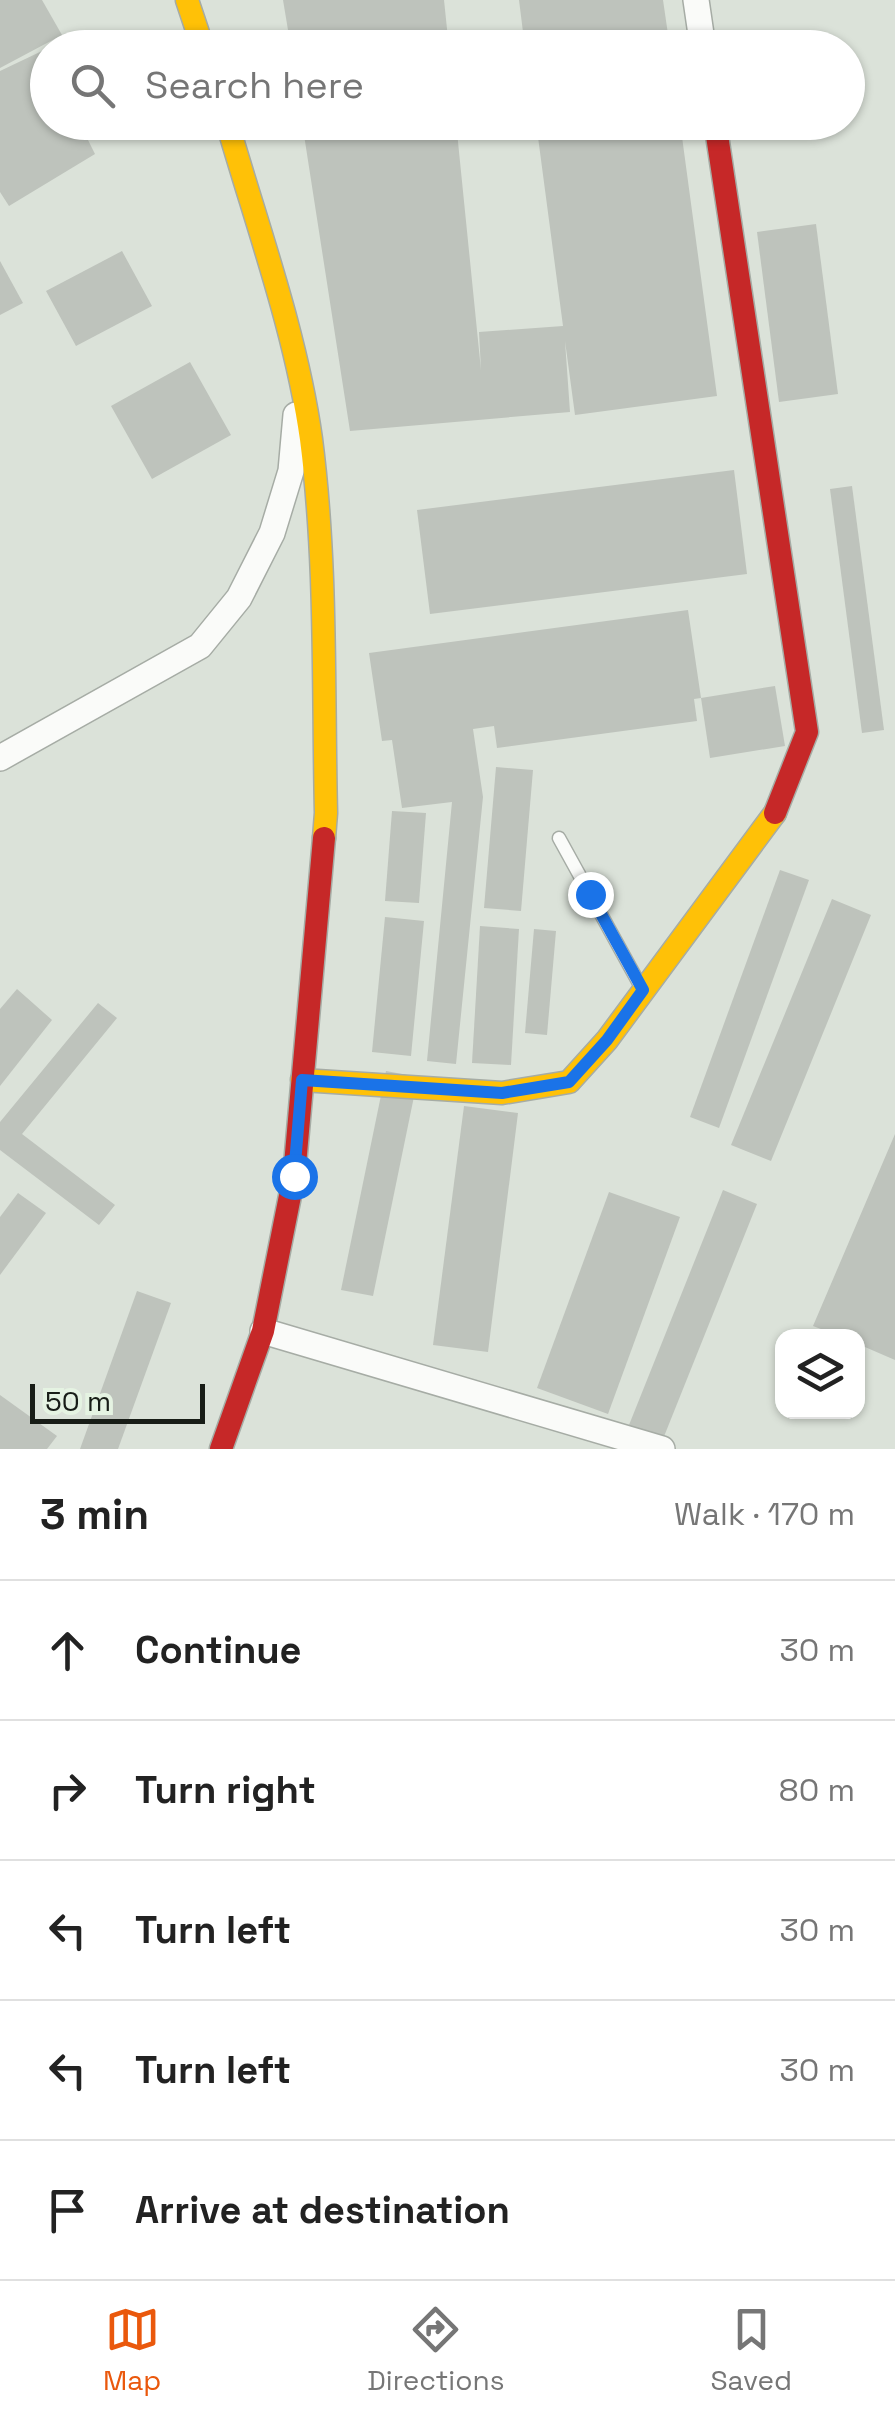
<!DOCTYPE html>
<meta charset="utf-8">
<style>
:root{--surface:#fff;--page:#f2f2f2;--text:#222;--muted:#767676;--line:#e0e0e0;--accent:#ea580c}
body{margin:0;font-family:"Space Grotesk",sans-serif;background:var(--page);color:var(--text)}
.controls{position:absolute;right:30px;bottom:30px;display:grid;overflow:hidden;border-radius:20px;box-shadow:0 2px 8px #0004}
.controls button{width:90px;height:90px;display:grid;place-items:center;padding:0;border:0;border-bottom:2px solid var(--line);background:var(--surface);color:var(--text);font:50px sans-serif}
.scale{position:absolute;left:30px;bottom:25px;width:175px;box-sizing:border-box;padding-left:10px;border:5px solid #181d17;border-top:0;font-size:28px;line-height:35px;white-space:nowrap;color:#181d17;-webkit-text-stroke:8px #e5f3e2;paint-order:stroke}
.stop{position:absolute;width:30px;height:30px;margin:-22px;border:8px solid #1a73e8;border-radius:50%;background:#fff}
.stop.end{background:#1a73e8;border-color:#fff;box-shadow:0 2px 10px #0008}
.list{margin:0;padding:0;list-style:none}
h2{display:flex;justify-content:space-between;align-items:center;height:130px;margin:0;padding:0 40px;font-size:42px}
h2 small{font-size:32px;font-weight:400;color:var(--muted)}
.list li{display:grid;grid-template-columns:65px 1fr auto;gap:30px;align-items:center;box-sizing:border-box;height:140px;padding:0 40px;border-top:2px solid var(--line)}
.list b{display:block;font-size:38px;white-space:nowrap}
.list em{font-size:32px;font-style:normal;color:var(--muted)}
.icon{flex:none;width:55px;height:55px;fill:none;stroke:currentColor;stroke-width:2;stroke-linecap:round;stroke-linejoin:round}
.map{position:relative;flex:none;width:895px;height:1449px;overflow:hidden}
.search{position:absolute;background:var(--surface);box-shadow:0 2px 8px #0004;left:30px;right:30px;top:30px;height:110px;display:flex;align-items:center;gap:25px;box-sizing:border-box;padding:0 35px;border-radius:55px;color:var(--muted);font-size:38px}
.sheet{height:830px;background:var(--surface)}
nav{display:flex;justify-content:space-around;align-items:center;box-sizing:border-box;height:140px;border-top:2px solid var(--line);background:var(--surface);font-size:28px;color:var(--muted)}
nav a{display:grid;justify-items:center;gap:5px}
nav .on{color:var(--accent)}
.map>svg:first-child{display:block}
.building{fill:#bec3bc}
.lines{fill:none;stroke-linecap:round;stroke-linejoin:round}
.lane-casing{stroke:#a6aca5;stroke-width:15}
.street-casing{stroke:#a6aca5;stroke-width:28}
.slow-casing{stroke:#a6aca5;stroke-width:25}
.jam-casing{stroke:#a6aca5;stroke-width:25}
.lane{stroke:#fafbf9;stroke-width:12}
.street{stroke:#fafbf9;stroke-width:25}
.slow{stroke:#ffc107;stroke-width:22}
.jam{stroke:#c62828;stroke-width:22}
.route{stroke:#1a73e8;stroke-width:12}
</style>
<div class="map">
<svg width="895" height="1449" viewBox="0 0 895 1449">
<rect width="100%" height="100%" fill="#dbe2d9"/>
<g class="building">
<polygon points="0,0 42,0 62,35 0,68"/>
<polygon points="283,0 444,0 449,48 291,48"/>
<polygon points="519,0 663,0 670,48 525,48"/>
<polygon points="42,51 48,61 48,122 79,122 95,154 9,206 0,192 0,71"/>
<polygon points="302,122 456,122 481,370 479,332 563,326 536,122 680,122 717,396 575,415 565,341 570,412 350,431"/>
<polygon points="816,224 838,394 779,402 757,232"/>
<polygon points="122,251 152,306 76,346 46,291"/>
<polygon points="0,261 23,303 0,315"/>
<polygon points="190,362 231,435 152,479 111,406"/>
<polygon points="734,470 747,574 430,614 417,510"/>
<polygon points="852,486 884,730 862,733 830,489"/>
<polygon points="688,610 701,698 694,699 697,721 497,748 494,726 473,729 483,797 456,1064 427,1061 452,802 402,808 392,740 382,741 369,653"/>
<polygon points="775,686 785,746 710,758 701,698"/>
<polygon points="496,767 533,770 521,911 484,908"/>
<polygon points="392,811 426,813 419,903 385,901"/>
<polygon points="780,870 809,880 719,1128 690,1117"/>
<polygon points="832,899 871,915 771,1161 731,1145"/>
<polygon points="385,917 424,921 411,1056 372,1052"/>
<polygon points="480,926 519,929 511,1065 472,1063"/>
<polygon points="534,929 556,931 547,1035 525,1033"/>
<polygon points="17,989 52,1020 0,1086 0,1009"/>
<polygon points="98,1003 117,1018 22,1134 115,1205 99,1225 0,1150 0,1122"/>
<polygon points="386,1071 418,1077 373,1296 341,1290"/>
<polygon points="464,1106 518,1113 488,1352 433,1345"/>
<polygon points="895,1134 895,1360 858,1344 858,1336 839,1336 813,1326"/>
<polygon points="723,1190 757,1204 663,1439 629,1425"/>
<polygon points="609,1192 680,1217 608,1414 537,1388"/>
<polygon points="18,1193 46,1213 0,1275 0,1217"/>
<polygon points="137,1291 171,1303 118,1449 80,1449"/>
<polygon points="0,1395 57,1436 47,1449 0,1449"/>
</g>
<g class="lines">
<g class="lane-casing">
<polyline id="lane" points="559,838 640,985"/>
</g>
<g class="street-casing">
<g id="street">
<polyline points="696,0 703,48"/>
<polyline points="0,758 200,646 239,598 272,533 291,471 296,415"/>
<polyline points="263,1331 662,1449"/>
</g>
</g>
<g class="slow-casing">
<g id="slow">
<polyline points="187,0 203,48"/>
<path d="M227,122c30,104 69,210 84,317 16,123 12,250 15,374l-2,25"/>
<polyline points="302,1080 502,1093 569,1082 607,1040 775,813"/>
</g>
</g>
<g class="jam-casing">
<g id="jam">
<polyline points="715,122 807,732 775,813"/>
<polyline points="221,1449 263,1331 294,1176 324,838"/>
</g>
</g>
<use href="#lane" class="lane"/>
<use href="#street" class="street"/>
<use href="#slow" class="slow"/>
<use href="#jam" class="jam"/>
</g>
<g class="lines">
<polyline class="route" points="294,1176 302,1080 502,1093 569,1082 607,1040 643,990 590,894"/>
</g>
</svg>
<div class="controls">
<button><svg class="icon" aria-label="layers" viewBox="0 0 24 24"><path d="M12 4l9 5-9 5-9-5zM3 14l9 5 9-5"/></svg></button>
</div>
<div class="scale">50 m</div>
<div class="stop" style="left:294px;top:1176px"></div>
<div class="stop end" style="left:590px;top:894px"></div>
<div class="search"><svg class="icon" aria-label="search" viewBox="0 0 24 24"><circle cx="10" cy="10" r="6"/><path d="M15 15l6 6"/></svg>Search here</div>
</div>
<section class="sheet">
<h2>3 min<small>Walk · 170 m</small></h2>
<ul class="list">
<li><svg class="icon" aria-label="ahead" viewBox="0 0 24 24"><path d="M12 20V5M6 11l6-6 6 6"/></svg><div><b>Continue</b></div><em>30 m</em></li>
<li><svg class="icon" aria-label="right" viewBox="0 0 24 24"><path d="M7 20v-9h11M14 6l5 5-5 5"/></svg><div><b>Turn right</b></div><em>80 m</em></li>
<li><svg class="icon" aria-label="left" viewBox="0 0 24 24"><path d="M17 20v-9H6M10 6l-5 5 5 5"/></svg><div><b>Turn left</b></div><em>30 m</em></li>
<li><svg class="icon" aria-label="left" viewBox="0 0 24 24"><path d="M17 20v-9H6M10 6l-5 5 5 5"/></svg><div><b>Turn left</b></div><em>30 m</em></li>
<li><svg class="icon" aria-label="arrive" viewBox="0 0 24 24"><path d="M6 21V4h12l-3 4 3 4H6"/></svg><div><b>Arrive at destination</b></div></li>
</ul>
</section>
<nav>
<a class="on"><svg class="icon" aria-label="map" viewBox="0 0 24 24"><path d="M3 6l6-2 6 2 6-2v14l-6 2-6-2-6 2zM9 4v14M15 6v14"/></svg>Map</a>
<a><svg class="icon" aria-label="directions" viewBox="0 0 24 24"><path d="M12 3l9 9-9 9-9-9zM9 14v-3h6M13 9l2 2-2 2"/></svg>Directions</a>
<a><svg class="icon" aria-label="saved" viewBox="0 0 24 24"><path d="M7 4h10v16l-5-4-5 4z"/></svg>Saved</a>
</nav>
